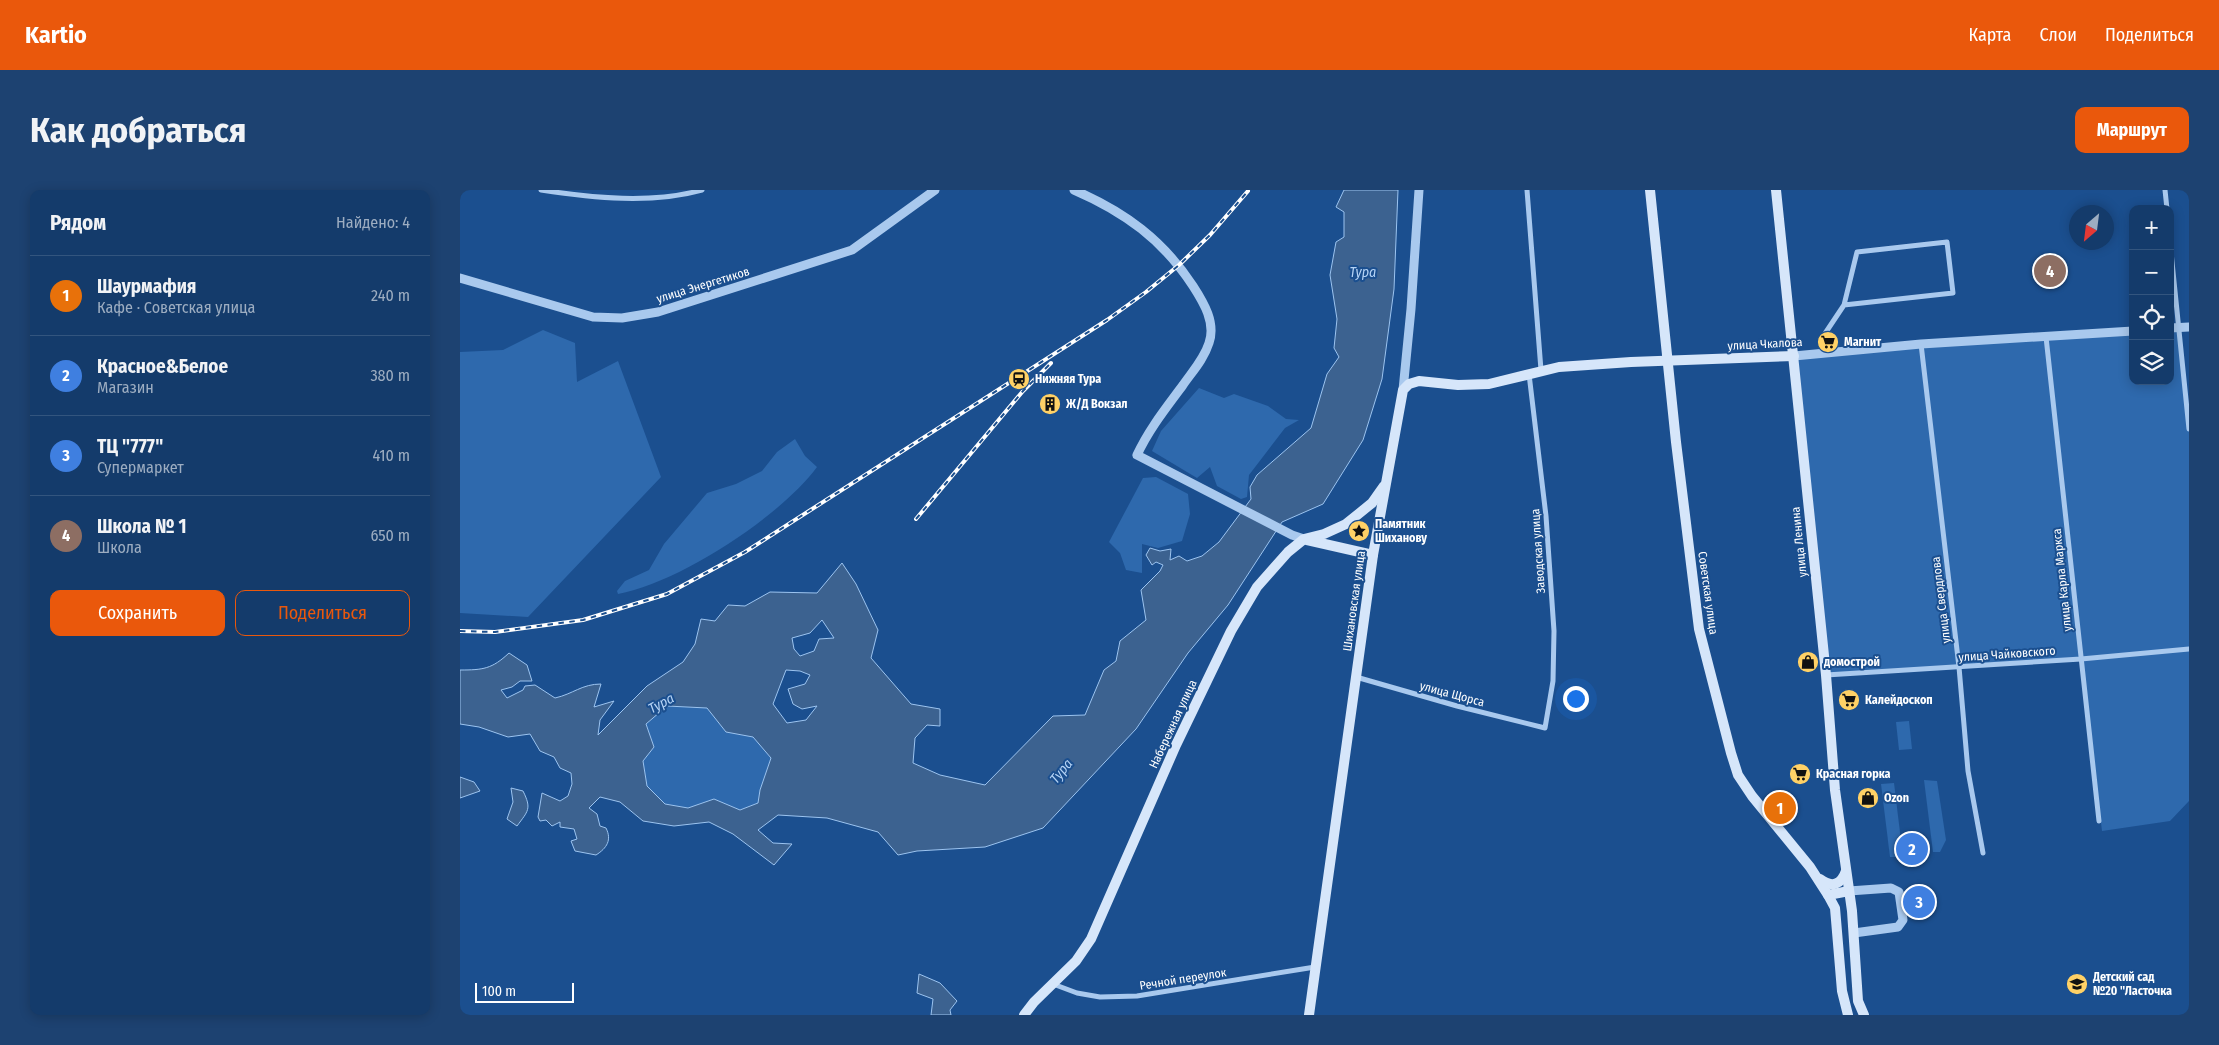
<!DOCTYPE html>
<html lang="ru">
<meta charset="utf-8">
<style>
:root{--surface:#143b6b;--page:#1d4271;--text:#f1f3f6;--muted:#9dadc1;--line:#33557e;--accent:#ea580c}
body{margin:0;font-family:"Fira Sans Condensed",sans-serif;background:var(--page);color:var(--text)}
.controls{position:absolute;right:15px;top:15px;display:grid;overflow:hidden;border-radius:10px;box-shadow:0 2px 12px #0003}
.controls button{width:45px;height:45px;display:grid;place-items:center;padding:0;border:0;border-bottom:1px solid var(--line);background:var(--surface);color:var(--text);font:25px sans-serif}
.compass{position:absolute;left:1609px;top:15px;width:45px;height:45px;border-radius:50%;background:var(--surface);box-shadow:0 2px 12px #0003;rotate:208deg}
.scale{position:absolute;left:15px;bottom:12px;width:99px;box-sizing:border-box;padding-left:5px;border:2px solid #fff;border-top:0;font-size:14px;line-height:18px;white-space:nowrap;color:#fff;-webkit-text-stroke:4px #1b4f8f;paint-order:stroke}
.you{position:absolute;left:1115px;top:508px;width:18px;height:18px;margin:-12px;border:4px solid #fff;border-radius:50%;background:#1a73e8;box-shadow:0 0 0 8px #1a73e833}
.badge{display:grid;place-items:center;width:32px;height:32px;border-radius:50%;background:var(--accent);color:#fff;font-size:16px;font-weight:700}
.pin{position:absolute;translate:-50% -50%;border:2px solid #fff;box-shadow:0 1px 5px #0006}
.list{margin:0;padding:0;list-style:none}
h2{display:flex;justify-content:space-between;align-items:center;height:65px;margin:0;padding:0 20px;font-size:21px}
h2 small{font-size:16px;font-weight:400;color:var(--muted)}
.list li{display:grid;grid-template-columns:32px 1fr auto;gap:15px;align-items:center;box-sizing:border-box;height:80px;padding:0 20px;border-top:1px solid var(--line)}
.list b{display:block;font-size:19px;white-space:nowrap}
.list p{margin:0;font-size:16px;white-space:nowrap;color:var(--muted)}
.list em{font-size:16px;font-style:normal;color:var(--muted)}
.actions{display:flex;gap:10px;padding:15px 20px}
.actions a{flex:1;padding:11px 0;border:1px solid var(--accent);border-radius:10px;text-align:center;font-size:18px;color:var(--accent)}
.actions .main{background:var(--accent);color:#fff}
.icon{flex:none;width:28px;height:28px;fill:none;stroke:currentColor;stroke-width:2;stroke-linecap:round;stroke-linejoin:round}
.map{position:relative;flex:none;width:1729px;height:825px;overflow:hidden;border-radius:10px}
header{display:flex;align-items:center;gap:30px;box-sizing:border-box;height:70px;padding:0 25px;background:var(--accent);color:#fff}
header strong{font-size:24px}
nav{display:flex;gap:28px;margin-inline-start:auto;font-size:18px}
.intro{display:flex;align-items:center;justify-content:space-between;box-sizing:border-box;height:120px;padding:0 30px}
h1{margin:0;font-size:35px}
.button{padding:12px 22px;border-radius:10px;background:var(--accent);color:#fff;font-size:18px;font-weight:700}
main{display:flex;gap:30px;padding:0 30px}
aside{flex:1;background:var(--surface);border-radius:10px;box-shadow:0 2px 12px #0003}
.map>svg:first-child{display:block}
.green{fill:#2e69ad}
.water{fill:#3c6290;stroke:#9cc4f0;fill-rule:evenodd}
.lines{fill:none;stroke-linecap:round;stroke-linejoin:round}
.minor{stroke:#a9c9ee;stroke-width:5}
.tertiary{stroke:#a9c9ee;stroke-width:9}
.secondary{stroke:#d6e6fa;stroke-width:10}
.rail-casing{stroke:#fff;stroke-width:4}
.rail{stroke:#1b4f8f;stroke-width:2;stroke-dasharray:5.5;stroke-linecap:butt}
.labels{text-anchor:middle;stroke-width:4;stroke-linejoin:round;paint-order:stroke}
.street-label{font-size:12px;fill:#fff;stroke:#1b4f8f}
.poi-label{font-size:12px;font-weight:bold;fill:#fff;stroke:#1b4f8f;text-anchor:start}
.water-label{font-size:14px;font-style:italic;fill:#b5d3f5;stroke:#1b4f8f}
</style>
<header>
<strong>Kartio</strong>
<nav><a>Карта</a><a>Слои</a><a>Поделиться</a></nav>
</header>
<div class="intro"><h1>Как добраться</h1><a class="button">Маршрут</a></div>
<main>
<aside>
<h2>Рядом<small>Найдено: 4</small></h2>
<ul class="list">
<li><span class="badge" style="background:#e8710a">1</span><div><b>Шаурмафия</b><p>Кафе · Советская улица</p></div><em>240 m</em></li>
<li><span class="badge" style="background:#3f7fe0">2</span><div><b>Красное&amp;Белое</b><p>Магазин</p></div><em>380 m</em></li>
<li><span class="badge" style="background:#3f7fe0">3</span><div><b>ТЦ &quot;777&quot;</b><p>Супермаркет</p></div><em>410 m</em></li>
<li><span class="badge" style="background:#8d6e63">4</span><div><b>Школа № 1</b><p>Школа</p></div><em>650 m</em></li>
</ul>
<div class="actions"><a class="main">Сохранить</a><a>Поделиться</a></div>
</aside>
<div class="map">
<svg width="1729" height="825" viewBox="0 0 1729 825">
<rect width="100%" height="100%" fill="#1b4f8f"/>
<g class="green">
<polygon points="1719,137 1729,239 1729,611 1710,631 1642,641 1621,469 1366,485 1334,166 1673,141 1673,191 1710,191 1710,138"/>
<polygon points="83,140 115,153 117,192 158,171 201,287 68,427 0,423 0,162 43,160"/>
<polygon points="739,198 764,208 774,204 808,216 826,229 839,230 825,238 789,285 787,307 781,309 757,296 750,277 737,288 692,261 701,241"/>
<path d="M335,249l10,17 12,11c-37,50 -138,116 -199,127l-1,-3 8,-10 24,-11 15,-26 43,-51 29,-9 26,-13 15,-19z"/>
<polygon points="696,287 728,304 730,324 722,351 698,358 682,354 682,383 666,380 660,363 649,352 683,288"/>
<polygon points="207,516 247,518 266,542 293,547 311,568 300,600 298,613 280,620 254,609 228,618 205,614 187,596 183,571 194,557 186,534"/>
<polygon points="1449,531 1452,559 1439,560 1436,532"/>
<polygon points="1464,590 1477,591 1486,650 1480,662 1473,662"/>
<polygon points="1434,593 1443,667 1430,667 1421,594"/>
</g>
<g class="water">
<path d="M884,0h54l-4,99 -12,90 -19,61 -40,64 -41,18 -54,83 -40,48 -52,76 -93,99 -58,19 -68,4 -19,4 -20,-23 -51,-14 -49,-3 -20,15 15,13 19,1 -18,21 -41,-31 -24,-12 -35,4 -31,-5 -23,-19 -20,-5 -11,11 8,6 3,12 6,2c6,12 1,20 -10,27l-21,-4 -4,-10 6,-2 -3,-10 -14,-2v-5l-8,4 -6,-6 -6,1 -2,-4 4,-24 18,8 8,-5 4,-12 -1,-11 -11,-5 -6,-11 -14,-6 -10,-17 -22,3 -29,-10 -19,-3v-54c23,0 32,-1 49,-17l18,12 5,16h-12l-8,6 -11,3 6,8 16,-8 2,-4 10,-1 20,13c18,-4 27,-14 46,-14l-7,23 20,-6 -14,19 -2,15 49,-49 36,-24 12,-18 6,-25 14,2 13,-16 17,1 25,-14 47,1 25,-30 14,21 22,46 -7,28 40,46 29,5v17l-13,-1 -12,13 -2,25 27,12 45,10 68,-69 32,-1 19,-45 12,-9 4,-20 26,-21 -5,-30 19,-19 3,-6 -7,-3 -4,3 -6,-10 4,-7 10,3 11,-2 -1,11 9,-4 8,5 15,-5 17,-14 32,-43 -1,-12 7,-12 54,-47 16,-54 12,-17 -5,-9 3,-29 -7,-44 6,-33 8,-5v-25l-8,-5zM362,430l12,18 -15,1 -5,12 -14,5 -6,-7 -2,-11 18,-5zM326,480l14,1 10,4 -5,9 -17,5 5,15 9,5 15,-3 -11,14 -19,3 -14,-19zM207,516l40,2 19,24 27,5 18,21 -11,32 -2,13 -18,7 -26,-11 -26,9 -23,-4 -18,-18 -4,-25 11,-14 -8,-23z"/>
<polygon points="0,587 14,592 20,601 0,608"/>
<path d="M51,598l12,3c9,18 5,20 -6,35l-10,-7 6,-17z"/>
<polygon points="459,784 480,793 497,811 490,820 491,825 471,825 473,809 457,803"/>
</g>
<g class="lines">
<g class="minor">
<path d="M81,0c52,8 111,14 161,0"/>
<polyline points="1067,0 1081,180"/>
<polyline points="1705,0 1707,19"/>
<polyline points="1710,52 1729,239"/>
<polyline points="1586,147 1639,631"/>
<polyline points="1461,154 1499,477 1508,581 1523,663"/>
<polyline points="1363,163 1362,148 1384,115 1493,103 1487,52 1397,62 1384,115"/>
<polyline points="1366,485 1621,469 1729,459"/>
<polyline points="896,487 997,516 1085,538 1093,491 1094,441 1086,326 1069,184"/>
<polyline points="593,794 617,803 640,807 677,806 855,777"/>
</g>
<g class="tertiary">
<path d="M614,0c51,22 89,50 119,96 11,17 23,37 16,57 -5,16 -17,29 -26,42 -17,23 -34,44 -46,70l155,80 12,4"/>
<polyline points="0,88 133,127 162,128 198,122 392,60 475,0"/>
<polyline points="1710,138 1729,137"/>
<polyline points="1334,166 1461,154 1673,141"/>
<polyline points="943,200 951,119 959,0"/>
<polyline points="1389,701 1431,698 1439,702 1443,730 1438,737 1394,743"/>
</g>
<g class="secondary">
<polyline points="1190,0 1216,252 1239,439 1271,563 1278,585 1292,606 1350,677 1368,705 1375,718 1382,801 1388,825"/>
<polyline points="1316,0 1366,485 1375,600 1392,721 1398,811 1404,825"/>
<polyline points="847,350 913,365"/>
<path d="M1360,689c12,9 21,6 26,-8"/>
<polyline points="1368,705 1389,701"/>
<polyline points="564,825 574,812 616,771 631,749 716,555 771,441 797,397 828,362 844,349 864,344 886,334 912,313 924,296"/>
<polyline points="849,825 913,365 943,200 949,194 959,191 998,195 1029,194 1099,177 1171,172 1334,166"/>
</g>
<g class="rail-casing">
<g id="rail">
<polyline points="456,329 563,201 591,173"/>
<polyline points="0,441 35,442 123,430 207,404 285,362 647,130 686,102 719,75 750,45 788,1"/>
</g>
</g>
<use href="#rail" class="rail"/>
</g>
<defs>
<g id="supermarket-disc" transform="scale(1.125)"><circle r="9.5" fill="#ffd166" stroke="#1b4f8f"/><path d="M-6-5.5h2.5l.6 2H6L4.5 2H-2.5L-4.4-4H-6ZM-1.5 3.2a1.3 1.3 0 1 0 .1 0ZM3 3.2a1.3 1.3 0 1 0 .1 0Z" fill="#111"/></g>
<g id="station-disc" transform="scale(1.125)"><circle r="9.5" fill="#ffd166" stroke="#1b4f8f"/><path d="M-3-6H3Q5-6 5-4V2Q5 4 3 4L4.5 6H3L1.5 4h-3L-3 6H-4.5L-3 4Q-5 4-5 2V-4Q-5-6-3-6ZM-3.5-4v3h7v-3ZM-3.5 1v1.5H-2V1ZM2 1v1.5H3.5V1Z" fill="#111"/></g>
<g id="building-disc" transform="scale(1.125)"><circle r="9.5" fill="#ffd166" stroke="#1b4f8f"/><path d="M-4-6H4V6H1V3H-1V6H-4ZM-2.5-4.3h1.7v1.8h-1.7ZM.8-4.3h1.7v1.8H.8ZM-2.5-1h1.7V.8h-1.7ZM.8-1h1.7V.8H.8Z" fill="#111"/></g>
<g id="sight-disc" transform="scale(1.125)"><circle r="9.5" fill="#ffd166" stroke="#1b4f8f"/><path d="M0-6L1.8-2.2L6-1.7L2.9 1.2L3.7 5.4L0 3.3L-3.7 5.4L-2.9 1.2L-6-1.7L-1.8-2.2Z" fill="#111"/></g>
<g id="shop-disc" transform="scale(1.125)"><circle r="9.5" fill="#ffd166" stroke="#1b4f8f"/><path d="M-5-2.5h2.3a2.7 3.5 0 0 1 5.4 0H5L5.5 6h-11ZM-1.5-2.5h3a1.5 2.3 0 0 0-3 0Z" fill="#111"/></g>
<g id="school-disc" transform="scale(1.125)"><circle r="9.5" fill="#ffd166" stroke="#1b4f8f"/><path d="M0-5L7-2L0 1L-7-2ZM-4 1L0 2.5L4 1V4Q0 6-4 4Z" fill="#111"/></g>
</defs>
<g fill-rule="evenodd">
<use href="#supermarket-disc" x="1368" y="152"/>
<use href="#station-disc" x="559" y="189"/>
<use href="#building-disc" x="590" y="214"/>
<use href="#sight-disc" x="899" y="341"/>
<use href="#shop-disc" x="1348" y="472"/>
<use href="#supermarket-disc" x="1389" y="510"/>
<use href="#supermarket-disc" x="1340" y="584"/>
<use href="#shop-disc" x="1408" y="608"/>
<use href="#school-disc" x="1617" y="794"/>
</g>
<g class="labels">
<g class="street-label">
<text transform="translate(243 95) rotate(-17)" y="4">улица Энергетиков</text>
<text transform="translate(1305 154) rotate(-3)" y="4">улица Чкалова</text>
<text transform="translate(1339 352) rotate(-96)" y="4">улица Ленина</text>
<text transform="translate(1078 361) rotate(-94)" y="4">Заводская улица</text>
<text transform="translate(1602 390) rotate(-96)" y="4">улица Карла Маркса</text>
<text transform="translate(1248 403) rotate(82)" y="4">Советская улица</text>
<text transform="translate(1481 410) rotate(-97)" y="4">улица Свердлова</text>
<text transform="translate(894 411) rotate(-82)" y="4">Шихановская улица</text>
<text transform="translate(1547 464) rotate(-4)" y="4">улица Чайковского</text>
<text transform="translate(992 504) rotate(15)" y="4">улица Щорса</text>
<text transform="translate(713 534) rotate(-65)" y="4">Набережная улица</text>
<text transform="translate(723 789) rotate(-9)" y="4">Речной переулок</text>
</g>
<g class="poi-label">
<text x="1384" y="156">Магнит</text>
<text x="575" y="193">Нижняя Тура</text>
<text x="606" y="218">Ж/Д Вокзал</text>
<text x="915" y="338">Памятник<tspan x="915" dy="14">Шиханову</tspan></text>
<text x="1364" y="476">домострой</text>
<text x="1405" y="514">Калейдоскоп</text>
<text x="1356" y="588">Красная горка</text>
<text x="1424" y="612">Ozon</text>
<text x="1633" y="791">Детский сад<tspan x="1633" dy="14">№20 "Ласточка</tspan></text>
</g>
<g class="water-label">
<text x="903" y="87">Тура</text>
<text transform="translate(201 513) rotate(-28)" y="5">Тура</text>
<text transform="translate(601 581) rotate(-51)" y="5">Тура</text>
</g>
</g>
</svg>
<div class="controls">
<button>+</button>
<button>−</button>
<button><svg class="icon" aria-label="locate" viewBox="0 0 24 24"><circle cx="12" cy="12" r="6"/><path d="M12 2v4M12 18v4M2 12h4M18 12h4"/></svg></button>
<button><svg class="icon" aria-label="layers" viewBox="0 0 24 24"><path d="M12 4l9 5-9 5-9-5zM3 14l9 5 9-5"/></svg></button>
</div>
<svg class="compass" viewBox="-18 -18 36 36"><path d="M0-13l5 13h-10z" fill="#e53935"/><path d="M0 13l5-13h-10z" fill="#9dadc1"/></svg>
<div class="scale">100 m</div>
<div class="you"></div>
<div class="pin badge" style="left:1320px;top:618px;background:#e8710a">1</div>
<div class="pin badge" style="left:1452px;top:659px;background:#3f7fe0">2</div>
<div class="pin badge" style="left:1459px;top:712px;background:#3f7fe0">3</div>
<div class="pin badge" style="left:1590px;top:81px;background:#8d6e63">4</div>
</div>
</main>
